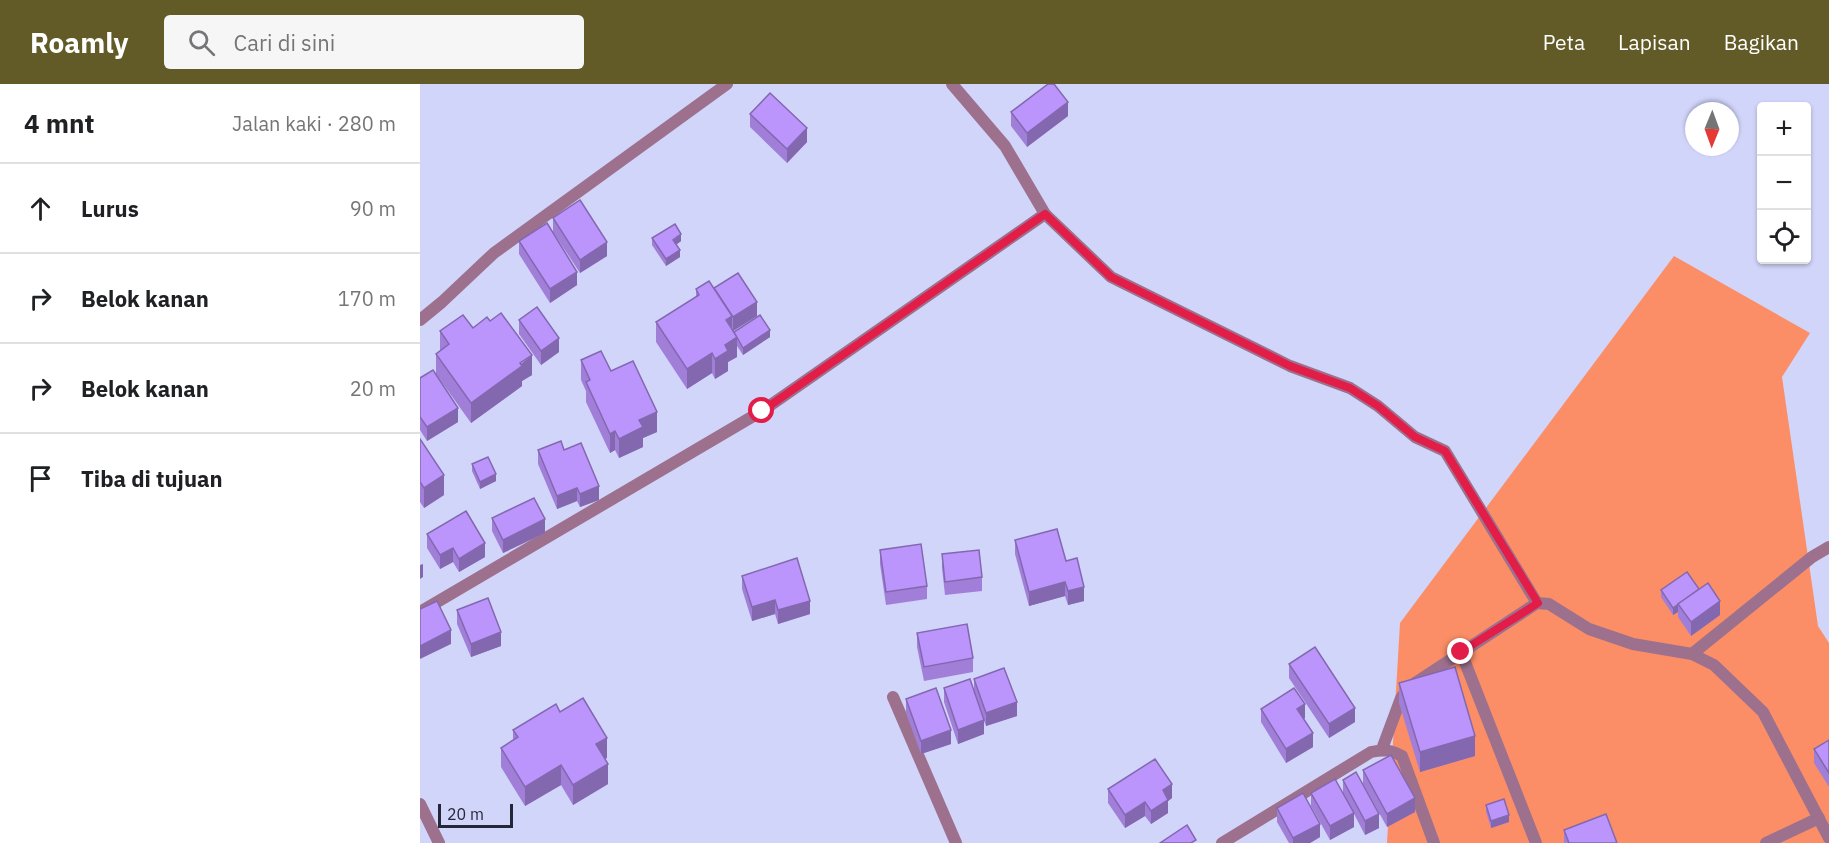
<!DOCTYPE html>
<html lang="id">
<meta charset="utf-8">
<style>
:root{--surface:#fff;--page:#f6f6f6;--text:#202124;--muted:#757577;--line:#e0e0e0;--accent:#635b27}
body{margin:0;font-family:"IBM Plex Sans",sans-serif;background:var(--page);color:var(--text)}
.controls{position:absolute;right:18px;top:18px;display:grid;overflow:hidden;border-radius:6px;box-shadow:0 2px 4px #0004}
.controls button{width:54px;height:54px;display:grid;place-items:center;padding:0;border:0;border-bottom:2px solid var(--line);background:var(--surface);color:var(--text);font:30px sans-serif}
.compass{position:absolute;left:1265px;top:18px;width:54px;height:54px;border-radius:50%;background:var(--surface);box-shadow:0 2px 4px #0004;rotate:181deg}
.scale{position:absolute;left:18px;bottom:15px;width:75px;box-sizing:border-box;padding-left:6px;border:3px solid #252738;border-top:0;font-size:16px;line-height:21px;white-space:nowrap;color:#252738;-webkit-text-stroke:4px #d1d5fa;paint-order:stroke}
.stop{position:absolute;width:18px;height:18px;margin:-14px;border:4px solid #e11d48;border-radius:50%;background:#fff}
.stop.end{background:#e11d48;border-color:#fff;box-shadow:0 2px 6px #0008}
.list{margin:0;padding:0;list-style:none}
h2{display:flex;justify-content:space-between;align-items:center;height:78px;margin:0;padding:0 24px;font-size:26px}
h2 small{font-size:20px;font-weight:400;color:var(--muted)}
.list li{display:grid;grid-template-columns:39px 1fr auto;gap:18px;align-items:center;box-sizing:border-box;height:90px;padding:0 24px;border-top:2px solid var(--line)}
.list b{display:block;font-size:22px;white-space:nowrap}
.list em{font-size:20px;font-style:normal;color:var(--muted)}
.icon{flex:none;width:33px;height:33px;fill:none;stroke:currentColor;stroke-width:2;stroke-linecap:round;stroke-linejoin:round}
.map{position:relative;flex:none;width:1409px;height:759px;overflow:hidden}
header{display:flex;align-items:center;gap:36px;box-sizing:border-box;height:84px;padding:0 30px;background:var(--accent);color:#fff}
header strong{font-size:28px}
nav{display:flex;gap:33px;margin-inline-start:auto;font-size:21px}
.search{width:420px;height:54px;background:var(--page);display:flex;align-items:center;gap:15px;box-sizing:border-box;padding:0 21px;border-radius:6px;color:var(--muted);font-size:22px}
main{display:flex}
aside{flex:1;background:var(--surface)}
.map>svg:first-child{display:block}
.green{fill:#fb8e67}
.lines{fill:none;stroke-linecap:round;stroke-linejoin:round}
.street{stroke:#9d718e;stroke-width:12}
.wall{fill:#a17fd9}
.shaded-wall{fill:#8368b0}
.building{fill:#bb94fc;stroke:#8368b0;stroke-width:1.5}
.route{stroke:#e11d48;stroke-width:8}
</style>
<header>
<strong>Roamly</strong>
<div class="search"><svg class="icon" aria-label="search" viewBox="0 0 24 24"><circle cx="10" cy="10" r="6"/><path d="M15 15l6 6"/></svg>Cari di sini</div>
<nav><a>Peta</a><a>Lapisan</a><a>Bagikan</a></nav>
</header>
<main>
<aside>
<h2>4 mnt<small>Jalan kaki · 280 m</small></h2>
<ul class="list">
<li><svg class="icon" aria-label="ahead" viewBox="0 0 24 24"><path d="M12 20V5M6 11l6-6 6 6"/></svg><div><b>Lurus</b></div><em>90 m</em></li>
<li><svg class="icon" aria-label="right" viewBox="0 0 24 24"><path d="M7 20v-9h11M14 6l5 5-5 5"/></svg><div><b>Belok kanan</b></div><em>170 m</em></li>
<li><svg class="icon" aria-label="right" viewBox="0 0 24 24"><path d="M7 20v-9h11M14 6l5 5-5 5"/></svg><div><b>Belok kanan</b></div><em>20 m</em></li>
<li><svg class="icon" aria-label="arrive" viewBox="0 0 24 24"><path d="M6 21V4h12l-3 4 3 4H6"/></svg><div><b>Tiba di tujuan</b></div></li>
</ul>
</aside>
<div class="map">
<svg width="1409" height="759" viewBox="0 0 1409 759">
<rect width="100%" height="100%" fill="#d1d5fa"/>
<polygon class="green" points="1254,172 1390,249 1362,293 1398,542 1409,559 1409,759 967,759 980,539"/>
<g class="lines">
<g class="street">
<polyline points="532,0 585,62 625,130 691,193 870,282 930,304 958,322 995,353 1025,367 1117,519"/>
<polyline points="0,236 22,218 74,169 307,0"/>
<polyline points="0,528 342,327 625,130"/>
<polyline points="1041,568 1116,759"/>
<polyline points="1272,570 1392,473 1409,463"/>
<polyline points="473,613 536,759"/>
<polyline points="962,665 981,614 989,603 1117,519 1129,520 1169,545 1213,560 1272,570 1294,581 1343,628 1409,754"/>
<polyline points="0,720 19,759"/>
<path d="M802,759l149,-91c13,-3 20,-2 31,4l32,87"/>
<polyline points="1346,759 1399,734"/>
</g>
</g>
<g class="wall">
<polygon points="591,28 648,32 607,63 591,42"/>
<polygon points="330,30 387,58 367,79 330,43"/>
<polygon points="133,134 187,172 160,189 133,148"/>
<polygon points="232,154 261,157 256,161 260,173 246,182 232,161"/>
<polygon points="99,157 157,201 130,219 99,170"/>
<polygon points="294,204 337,232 313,247 314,248 350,253 323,271 317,262 317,273 308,278 308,287 295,295 292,289 267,305 236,258 236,238 276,213 276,205"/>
<polygon points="99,236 139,268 121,281 99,250"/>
<polygon points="53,244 112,291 102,297 102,302 51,339 16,290 16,270 20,267 20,247"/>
<polygon points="161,276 191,287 237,348 223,354 223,363 199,374 195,366 190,369 166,318 166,307 161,296"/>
<polygon points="0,294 38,338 7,357 0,346"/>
<polygon points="0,355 24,411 4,424 0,418"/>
<polygon points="118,366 179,416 160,423 157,417 137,425 118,380"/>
<polygon points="52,380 76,397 60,405 52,387"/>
<polygon points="72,434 125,449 83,469 72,447"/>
<polygon points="7,450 65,473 39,488 33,478 20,485 7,464"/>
<polygon points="595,456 646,477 664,517 648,521 645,512 609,522 595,470"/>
<polygon points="460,466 507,502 507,515 466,521 460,480"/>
<polygon points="522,470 562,493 562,507 525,511 522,484"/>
<polygon points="322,492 390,530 358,540 355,530 332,537 322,505"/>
<polygon points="1279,505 1300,531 1271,552 1258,533 1258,528 1253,531 1241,513 1241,506"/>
<polygon points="37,526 81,562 51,573 37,540"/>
<polygon points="497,549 553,574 553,588 504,597 497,563"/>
<polygon points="869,580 935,638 909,654 869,594"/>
<polygon points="554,595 597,632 566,642 564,637 564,650 538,660 524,618 524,604 554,607"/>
<polygon points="979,599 1055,672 1000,688 979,619"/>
<polygon points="486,615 531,660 501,670 486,629"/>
<polygon points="841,625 885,634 884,635 893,663 866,679 841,638"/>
<polygon points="140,628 187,674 185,674 188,700 153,721 141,701 105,722 81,683 81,664 93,656 93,646"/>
<polygon points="1409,656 1409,703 1394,679 1394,665"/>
<polygon points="943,686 995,728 967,743 943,700"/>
<polygon points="923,696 959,744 945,751 934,730 934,743 910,756 891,722 891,709 923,709"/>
<polygon points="688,705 752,714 748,717 748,729 731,740 725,732 705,744 688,719"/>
<polygon points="1066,721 1089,738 1071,744 1066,728"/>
<polygon points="857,724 900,753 890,759 869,759 857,738"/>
<polygon points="1144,746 1197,759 1144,759"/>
</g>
<g class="shaded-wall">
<polygon points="648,18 648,32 607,63 607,49"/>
<polygon points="387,44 387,58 367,79 367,65"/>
<polygon points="261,150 261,157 253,163 253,156"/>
<polygon points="187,158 187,172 160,189 160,176"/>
<polygon points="260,166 260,173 246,182 246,175"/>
<polygon points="157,188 157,201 130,219 130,205"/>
<polygon points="337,218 337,232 313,247 313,233"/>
<polygon points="312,232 312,252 306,236"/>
<polygon points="350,246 350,253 323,271 323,264"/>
<polygon points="317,253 317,273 308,278 308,287 295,295 295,275 305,261"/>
<polygon points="139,254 139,268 121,281 121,267"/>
<polygon points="292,269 292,289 267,305 267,285"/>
<polygon points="112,271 112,291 102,297 102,302 51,339 51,319"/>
<polygon points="38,324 38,338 7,357 7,343"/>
<polygon points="237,328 237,348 223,354 223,363 199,374 199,355 219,336"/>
<polygon points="195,347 195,366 190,369 190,350"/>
<polygon points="76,390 76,397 60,405 60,398"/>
<polygon points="24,391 24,411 4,424 4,404"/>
<polygon points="179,402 179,416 160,423 160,410"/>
<polygon points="157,404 157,417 137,425 137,412"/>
<polygon points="125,435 125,449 83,469 83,456"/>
<polygon points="65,459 65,473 39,488 39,475"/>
<polygon points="33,464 33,478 20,485 20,471"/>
<polygon points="3,480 3,493 0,495 0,481"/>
<polygon points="645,498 645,512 609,522 609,508"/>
<polygon points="664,503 664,517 648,521 648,507"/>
<polygon points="355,516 355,530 332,537 332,523"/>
<polygon points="390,517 390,530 358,540 358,526"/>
<polygon points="1300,517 1300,531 1271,552 1271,538"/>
<polygon points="1258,521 1258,528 1253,531 1253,524"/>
<polygon points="31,546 31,560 0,575 0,562"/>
<polygon points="81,548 81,562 51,573 51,560"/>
<polygon points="597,618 597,632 566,642 566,629"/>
<polygon points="885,620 885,634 877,639 877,625"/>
<polygon points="935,624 935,638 909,654 909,640"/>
<polygon points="564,636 564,650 538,660 538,646"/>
<polygon points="531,646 531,660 501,670 501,657"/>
<polygon points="893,649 893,663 866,679 866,665"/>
<polygon points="1055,652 1055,672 1000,688 1000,668"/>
<polygon points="187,654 187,674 176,680 176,660"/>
<polygon points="188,680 188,700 153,721 153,701"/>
<polygon points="141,681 141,701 105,722 105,703"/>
<polygon points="752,700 752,714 748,717 748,729 731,740 731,727 743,706"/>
<polygon points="995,714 995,728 967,743 967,730"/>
<polygon points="725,718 725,732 705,744 705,731"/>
<polygon points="934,729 934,743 910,756 910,742"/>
<polygon points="959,730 959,744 945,751 945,737"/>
<polygon points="1089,731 1089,738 1071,744 1071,737"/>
<polygon points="900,740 900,753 890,759 873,759 873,754"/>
</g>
<g class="building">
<polygon points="628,0 634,0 648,18 607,49 591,28"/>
<polygon points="350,9 387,44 367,65 330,30"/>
<polygon points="160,116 187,158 160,176 133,134"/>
<polygon points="127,139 157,188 130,205 99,157"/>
<polygon points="255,140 261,150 253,156 260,166 246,175 232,154"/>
<polygon points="318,189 337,218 313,233 294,204"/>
<polygon points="289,197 312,232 306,236 317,253 305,261 308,267 295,275 292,269 267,285 236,238 279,211 276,205"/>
<polygon points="117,223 139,254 121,267 99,236"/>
<polygon points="81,229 112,271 100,279 102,282 51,319 16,270 29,260 20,247 43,231 53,244 67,233 70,237"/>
<polygon points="340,231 350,246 323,264 314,248"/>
<polygon points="181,267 191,287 213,277 237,328 219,336 223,343 199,355 195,347 190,350 166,298 170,296 161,276"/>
<polygon points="13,286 38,324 7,343 0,333 0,294"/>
<polygon points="0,355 24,391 4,404 0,398"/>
<polygon points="141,357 144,366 161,359 179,402 160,410 157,404 137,412 118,366"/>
<polygon points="68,373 76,390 60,398 52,380"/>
<polygon points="114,414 125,435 83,456 72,434"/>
<polygon points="46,427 65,459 39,475 33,464 20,471 7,450"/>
<polygon points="637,445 646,477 657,474 664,503 648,507 645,498 609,508 595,456"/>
<polygon points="501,460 507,502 466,508 460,466"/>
<polygon points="559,466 562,493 525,498 522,470"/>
<polygon points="377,474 390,517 358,526 355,516 332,523 322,492"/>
<polygon points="1267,488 1279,505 1253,524 1241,506"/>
<polygon points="1288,499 1300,517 1271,538 1258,520"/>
<polygon points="68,514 81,548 51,560 37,526"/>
<polygon points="17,517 31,546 0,562 0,525"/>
<polygon points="547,540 553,574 504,583 497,549"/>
<polygon points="895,563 935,624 909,640 869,580"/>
<polygon points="1035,583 1055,652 1000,668 979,599"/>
<polygon points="584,584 597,618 566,629 554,595"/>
<polygon points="550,595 564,636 538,646 524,604"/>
<polygon points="516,604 531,646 501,657 486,615"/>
<polygon points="874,604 885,620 877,625 893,649 866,665 841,625"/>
<polygon points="163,614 187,654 176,660 188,680 153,701 141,681 105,703 81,664 98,653 93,646 136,620 140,628"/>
<polygon points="1409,656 1409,689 1394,665"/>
<polygon points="971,671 995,714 967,730 943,686"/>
<polygon points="735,675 752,700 743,706 748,716 731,727 725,718 705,731 688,705"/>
<polygon points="936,688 959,730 945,737 923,696"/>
<polygon points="915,695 934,729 910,742 891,709"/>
<polygon points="883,709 900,740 873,754 857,724"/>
<polygon points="1084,715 1089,731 1071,737 1066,721"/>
<polygon points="1186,730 1197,759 1149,759 1144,746"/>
<polygon points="767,741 776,756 771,759 740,759"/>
</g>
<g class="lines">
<polyline class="route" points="342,327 625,130 691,193 870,282 930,304 958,322 995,353 1025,367 1118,519 1041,568"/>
</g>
</svg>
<div class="controls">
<button>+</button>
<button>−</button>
<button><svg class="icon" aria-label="locate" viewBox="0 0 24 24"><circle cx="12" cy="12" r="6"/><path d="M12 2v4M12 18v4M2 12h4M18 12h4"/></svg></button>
</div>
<svg class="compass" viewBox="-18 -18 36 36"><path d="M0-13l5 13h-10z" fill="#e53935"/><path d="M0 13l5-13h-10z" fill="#757577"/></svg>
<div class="scale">20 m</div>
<div class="stop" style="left:342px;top:327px"></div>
<div class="stop end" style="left:1041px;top:568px"></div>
</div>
</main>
